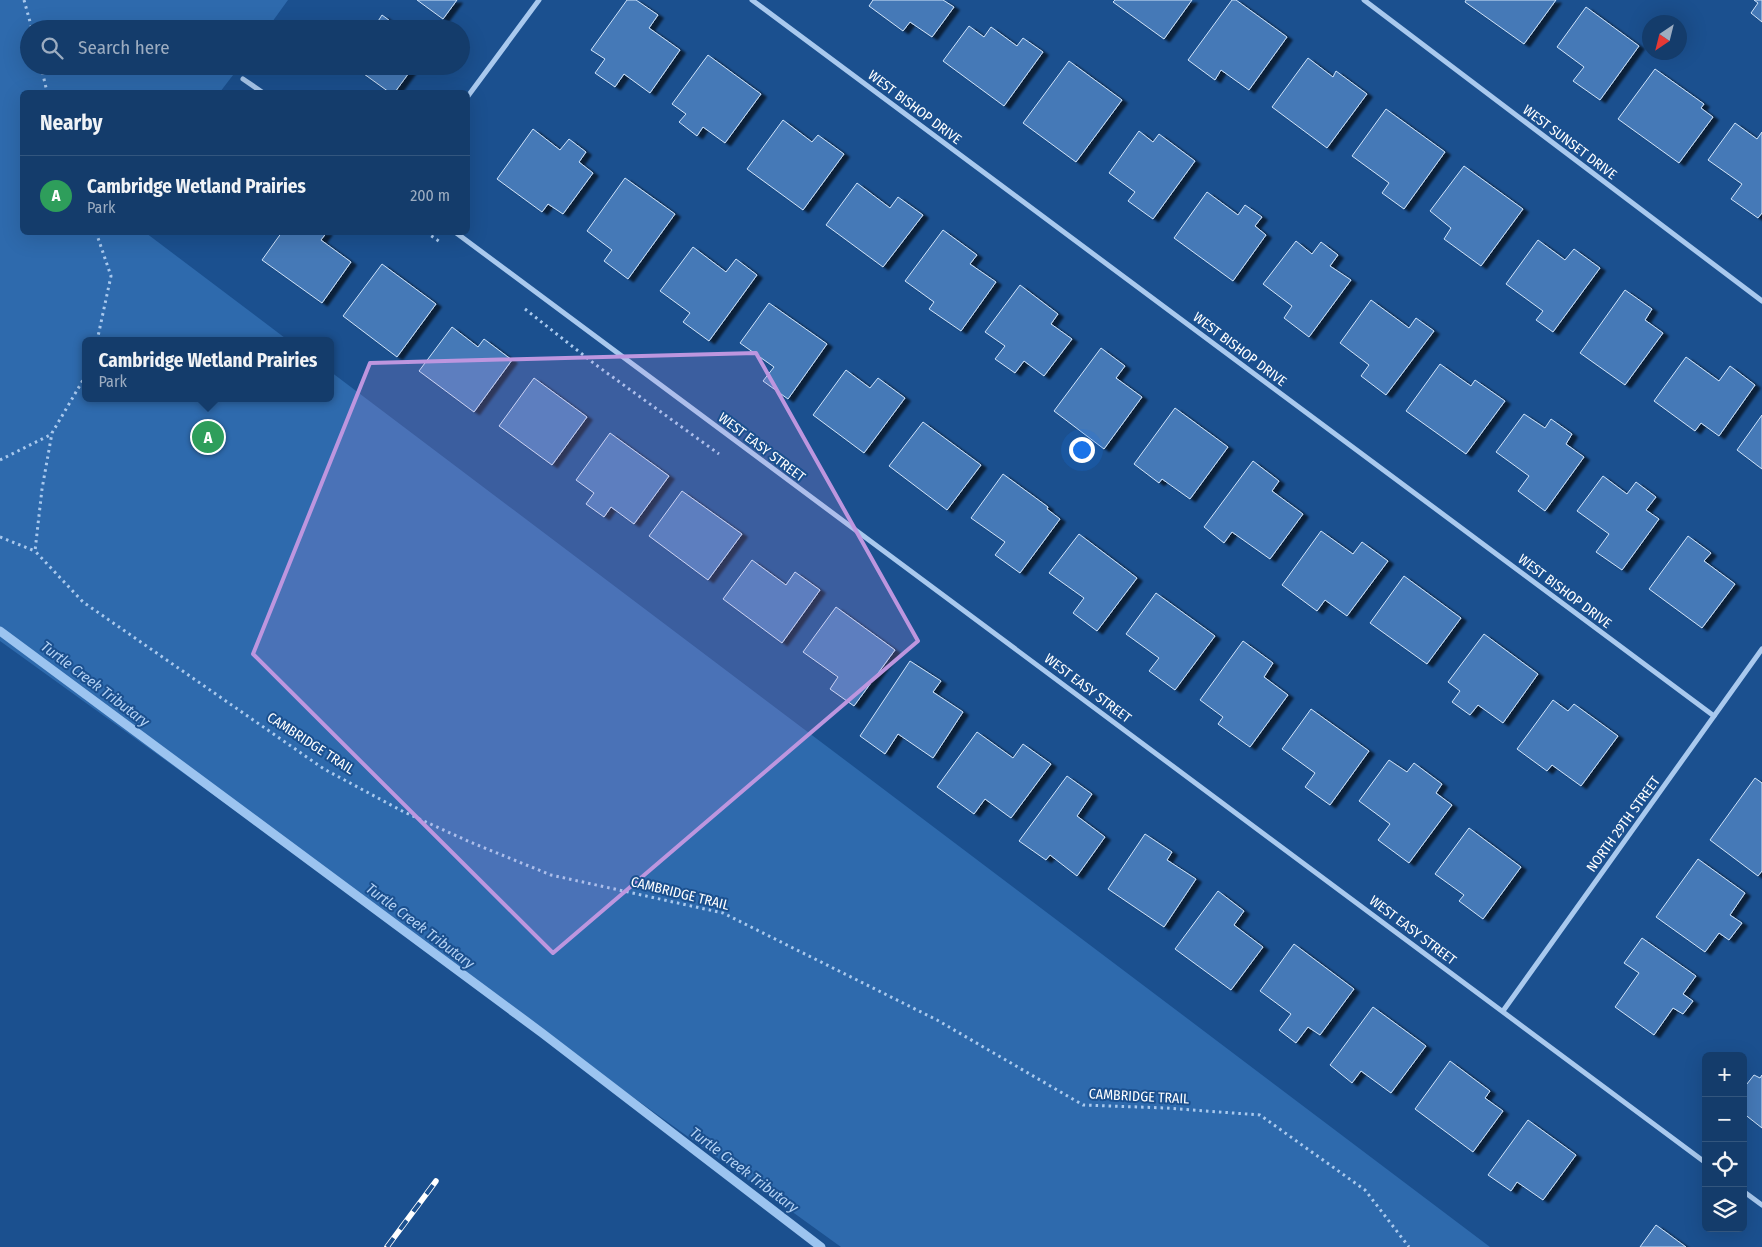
<!DOCTYPE html>
<meta charset="utf-8">
<style>
:root{--surface:#143c6b;--page:#1d4371;--text:#f1f3f6;--muted:#9dadc1;--line:#33567e;--accent:#bca0f2}
body{margin:0;font-family:"Fira Sans Condensed",sans-serif;background:var(--page);color:var(--text)}
.controls{position:absolute;right:15px;bottom:15px;display:grid;overflow:hidden;border-radius:8px;box-shadow:0 5px 20px #0002}
.controls button{width:45px;height:45px;display:grid;place-items:center;padding:0;border:0;border-bottom:1px solid var(--line);background:var(--surface);color:var(--text);font:25px sans-serif}
.compass{position:absolute;left:1642px;top:15px;width:45px;height:45px;border-radius:50%;background:var(--surface);box-shadow:0 5px 20px #0002;rotate:215deg}
.you{position:absolute;left:1081px;top:449px;width:18px;height:18px;margin:-12px;border:4px solid #fff;border-radius:50%;background:#1a73e8;box-shadow:0 0 0 8px #1a73e833}
.badge{display:grid;place-items:center;width:32px;height:32px;border-radius:50%;background:var(--accent);color:#fff;font-size:16px;font-weight:700}
.pin{position:absolute;translate:-50% -50%;border:2px solid #fff;box-shadow:0 1px 5px #0006}
.popup{position:absolute;left:82px;top:337px;width:252px;height:65px;box-sizing:border-box;display:grid;place-content:center;border-radius:8px;background:var(--surface);filter:drop-shadow(0 1px 4px #0005);font-size:16px;white-space:nowrap;color:var(--muted)}
.popup b{font-size:19px;color:var(--text)}
.popup::after{content:'';position:absolute;left:50%;top:100%;margin-left:-10px;border:10px solid transparent;border-top-color:var(--surface)}
.list{margin:0;padding:0;list-style:none}
h2{display:flex;justify-content:space-between;align-items:center;height:65px;margin:0;padding:0 20px;font-size:21px}
h2 small{font-size:16px;font-weight:400;color:var(--muted)}
.list li{display:grid;grid-template-columns:32px 1fr auto;gap:15px;align-items:center;box-sizing:border-box;height:80px;padding:0 20px;border-top:1px solid var(--line)}
.list b{display:block;font-size:19px;white-space:nowrap}
.list p{margin:0;font-size:16px;white-space:nowrap;color:var(--muted)}
.list em{font-size:16px;font-style:normal;color:var(--muted)}
.icon{flex:none;width:28px;height:28px;fill:none;stroke:currentColor;stroke-width:2;stroke-linecap:round;stroke-linejoin:round}
.map{position:relative;flex:none;width:1762px;height:1247px;overflow:hidden}
.search{position:absolute;background:var(--surface);box-shadow:0 5px 20px #0002;left:20px;top:20px;width:450px;height:55px;display:flex;align-items:center;gap:12px;box-sizing:border-box;padding:0 18px;border-radius:28px;color:var(--muted);font-size:19px}
.panel{position:absolute;background:var(--surface);box-shadow:0 5px 20px #0002;left:20px;top:90px;width:450px;height:145px;border-radius:8px}
.map>svg:first-child{display:block}
.green{fill:#2e6aad}
.lines{fill:none;stroke-linecap:round;stroke-linejoin:round}
.stream{stroke:#9cc4f0;stroke-width:9}
.building{fill:#4479b7;stroke:#cfe3fa;filter:url(#shadow)}
.path{stroke:#a9c9ee;stroke-width:3;stroke-dasharray:2.5 4;stroke-linecap:butt}
.street{stroke:#a9c9ee;stroke-width:5}
.rail-casing{stroke:#fff;stroke-width:5.5}
.rail{stroke:#1b508f;stroke-width:4;stroke-dasharray:11;stroke-linecap:butt}
.marked{fill:#bd96df;fill-opacity:0.2;stroke:#bd96df;stroke-width:4;stroke-linejoin:round}
.labels{text-anchor:middle;stroke-width:4;stroke-linejoin:round;paint-order:stroke}
.street-label{font-size:14px;fill:#fff;stroke:#1b508f}
.water-label{font-size:15px;font-style:italic;fill:#b5d3f5;stroke:#1b508f}
</style>
<div class="map">
<svg width="1762" height="1247" viewBox="0 0 1762 1247">
<defs>
<filter id="shadow"><feDropShadow dx="5.5" dy="3" stdDeviation="1" flood-color="#0009"/></filter>
</defs>
<rect width="100%" height="100%" fill="#1b508f"/>
<polygon class="green" points="0,0 288,0 267,29 29,29 29,66 240,66 220,92 22,92 22,232 146,233 289,341 86,341 86,398 330,398 331,372 1490,1247 841,1247 0,641"/>
<g class="lines">
<polyline class="stream" points="0,631 542,1033 821,1247"/>
</g>
<g class="building">
<polygon points="417,0 457,0 443,19"/>
<polygon points="627,0 636,0 658,15 649,28 680,50 650,93 624,74 615,87 595,73 605,59 591,50"/>
<polygon points="873,0 943,0 954,7 932,37 910,22 903,31 869,6"/>
<polygon points="1115,0 1192,0 1164,39 1113,2"/>
<polygon points="1232,0 1236,0 1287,37 1249,90 1221,70 1215,80 1188,60"/>
<polygon points="1466,0 1556,0 1524,44 1465,2"/>
<polygon points="1754,0 1762,0 1762,22 1751,13 1758,3"/>
<polygon points="1586,7 1639,46 1600,100 1573,81 1584,67 1557,47"/>
<polygon points="382,15 401,29 373,29"/>
<polygon points="969,26 984,37 991,27 1017,46 1023,38 1043,52 1004,106 943,61"/>
<polygon points="708,55 761,94 725,143 703,127 697,136 679,122 686,114 672,104"/>
<polygon points="1308,58 1333,77 1336,71 1367,94 1327,148 1272,107"/>
<polygon points="1069,61 1122,100 1076,162 1023,123"/>
<polygon points="353,66 414,66 395,92 389,92"/>
<polygon points="1655,69 1704,104 1701,108 1713,117 1679,163 1618,119"/>
<polygon points="1386,109 1445,152 1404,209 1382,193 1389,183 1352,156"/>
<polygon points="783,120 812,142 818,135 844,154 803,210 747,169"/>
<polygon points="1735,123 1757,139 1762,132 1762,213 1758,218 1731,199 1742,184 1708,160"/>
<polygon points="533,129 560,150 569,139 586,152 579,162 593,173 563,214 548,204 542,212 497,179"/>
<polygon points="1139,131 1153,142 1159,134 1195,161 1153,219 1128,201 1135,192 1109,173"/>
<polygon points="1464,166 1523,209 1481,266 1444,239 1451,228 1430,211"/>
<polygon points="625,178 675,214 628,279 604,261 612,250 587,231"/>
<polygon points="857,183 890,208 898,197 923,215 883,267 826,225"/>
<polygon points="1207,192 1238,215 1245,205 1262,217 1255,226 1266,235 1233,281 1174,238"/>
<polygon points="943,230 977,255 970,264 996,282 961,331 929,309 934,302 905,281"/>
<polygon points="282,232 327,232 321,240 351,262 322,303 262,260"/>
<polygon points="1538,240 1565,260 1574,249 1600,268 1553,332 1536,320 1543,311 1506,284"/>
<polygon points="1296,241 1312,254 1321,242 1338,255 1330,266 1351,280 1309,337 1284,318 1292,306 1263,284"/>
<polygon points="693,247 726,272 736,259 757,275 709,341 683,322 690,313 660,291"/>
<polygon points="382,264 436,304 397,357 343,316"/>
<polygon points="1020,285 1058,314 1051,324 1072,339 1044,376 1024,361 1015,373 995,359 1005,346 985,332"/>
<polygon points="1625,290 1652,309 1645,320 1663,333 1625,385 1580,353"/>
<polygon points="1371,300 1409,328 1416,318 1434,331 1386,395 1361,376 1369,365 1340,343"/>
<polygon points="769,303 827,344 788,399 763,381 774,367 740,343"/>
<polygon points="452,327 478,347 484,339 512,360 474,412 419,371"/>
<polygon points="1101,348 1125,366 1116,378 1142,397 1104,449 1054,411"/>
<polygon points="1686,357 1719,381 1730,366 1755,385 1719,436 1701,423 1695,431 1654,401"/>
<polygon points="1440,364 1471,386 1475,380 1505,401 1466,454 1406,411"/>
<polygon points="846,370 870,388 878,378 905,398 864,453 813,415"/>
<polygon points="534,378 587,417 552,465 499,426"/>
<polygon points="1175,408 1228,447 1190,499 1162,479 1159,483 1134,464"/>
<polygon points="1524,414 1545,428 1551,419 1572,434 1566,444 1584,457 1545,511 1518,491 1529,476 1496,452"/>
<polygon points="1762,415 1762,469 1737,450"/>
<polygon points="923,422 981,465 947,510 889,466"/>
<polygon points="610,433 669,476 634,524 611,507 604,517 586,504 594,493 576,480"/>
<polygon points="1253,461 1279,481 1272,491 1303,514 1270,559 1232,532 1224,543 1204,527"/>
<polygon points="1003,474 1048,507 1047,509 1060,519 1020,573 995,555 1005,542 971,518"/>
<polygon points="1603,476 1627,494 1636,482 1656,497 1646,510 1659,519 1622,570 1596,552 1609,534 1577,511"/>
<polygon points="682,491 742,534 708,580 649,536"/>
<polygon points="1321,531 1353,554 1362,542 1388,561 1347,616 1325,600 1317,611 1282,585"/>
<polygon points="1079,534 1137,578 1097,631 1073,613 1084,598 1049,573"/>
<polygon points="1688,536 1711,553 1704,561 1735,584 1702,628 1649,589"/>
<polygon points="752,560 786,585 795,572 820,590 782,643 723,599"/>
<polygon points="1404,576 1461,618 1427,664 1370,623"/>
<polygon points="1156,593 1215,636 1175,690 1149,671 1159,658 1126,634"/>
<polygon points="836,607 895,650 854,706 830,689 838,677 803,652"/>
<polygon points="1484,634 1538,674 1503,723 1478,705 1470,715 1452,702 1460,691 1448,682"/>
<polygon points="1243,641 1273,663 1264,677 1288,695 1250,747 1218,724 1223,717 1200,700"/>
<polygon points="910,661 941,681 933,692 963,712 933,758 898,734 885,754 860,736"/>
<polygon points="1553,700 1568,711 1574,704 1618,736 1581,786 1552,765 1547,771 1517,749"/>
<polygon points="1311,709 1369,751 1330,805 1305,787 1315,773 1282,749"/>
<polygon points="977,732 1013,758 1023,744 1051,764 1011,818 985,799 974,814 937,787"/>
<polygon points="1389,760 1407,772 1414,763 1442,784 1436,793 1452,805 1409,863 1378,840 1390,824 1359,801"/>
<polygon points="1067,776 1092,794 1077,816 1105,837 1077,876 1050,855 1046,860 1019,841"/>
<polygon points="1755,778 1762,783 1762,871 1758,876 1710,840"/>
<polygon points="1469,828 1521,867 1483,919 1459,901 1464,895 1435,874"/>
<polygon points="1145,834 1172,852 1167,860 1196,879 1164,927 1108,889"/>
<polygon points="1698,859 1745,893 1730,915 1742,923 1729,940 1719,933 1705,952 1656,917"/>
<polygon points="1218,891 1244,911 1234,925 1263,947 1231,990 1175,949"/>
<polygon points="1642,938 1696,976 1683,994 1693,1001 1683,1014 1673,1008 1654,1035 1615,1007 1639,973 1624,963"/>
<polygon points="1294,944 1354,989 1320,1035 1308,1027 1296,1043 1279,1030 1291,1014 1260,991"/>
<polygon points="1373,1007 1426,1046 1391,1093 1361,1071 1352,1083 1330,1065"/>
<polygon points="1450,1061 1490,1091 1485,1098 1503,1111 1473,1152 1415,1109"/>
<polygon points="1754,1075 1760,1078 1762,1075 1762,1128 1743,1113 1743,1089"/>
<polygon points="1528,1120 1576,1155 1543,1200 1517,1182 1511,1191 1488,1175"/>
<polygon points="1656,1225 1686,1247 1640,1247"/>
</g>
<g class="lines">
<g class="path">
<polyline points="24,0 32,29"/>
<polyline points="41,66 47,92"/>
<polyline points="96,232 111,276 97,341"/>
<polyline points="426,232 440,242"/>
<polyline points="525,309 596,365 719,454"/>
<polyline points="86,375 52,433 42,489 35,551 83,602 324,769 404,812 470,842 551,875 723,913 937,1020 1083,1105 1166,1108 1260,1115 1365,1190 1409,1247"/>
<polyline points="0,460 52,434"/>
<polyline points="0,537 35,551"/>
</g>
<g class="street">
<polyline points="752,0 1714,716"/>
<polyline points="1364,0 1762,301"/>
<polyline points="243,79 262,92"/>
<polyline points="468,96 539,0"/>
<polyline points="455,232 1706,1163"/>
<polyline points="1503,1011 1762,649"/>
<polyline points="1743,1191 1762,1205"/>
</g>
<g class="rail-casing">
<polyline id="rail" points="387,1247 436,1181"/>
</g>
<use href="#rail" class="rail"/>
</g>
<path class="marked" d="M756,353l162,288 -365,312 -300,-299 117,-291z"/>
<g class="labels">
<g class="street-label">
<text transform="translate(915 107) rotate(37)" y="5">WEST BISHOP DRIVE</text>
<text transform="translate(1570 142) rotate(37)" y="5">WEST SUNSET DRIVE</text>
<text transform="translate(1240 349) rotate(37)" y="5">WEST BISHOP DRIVE</text>
<text transform="translate(762 447) rotate(37)" y="5">WEST EASY STREET</text>
<text transform="translate(1565 591) rotate(37)" y="5">WEST BISHOP DRIVE</text>
<text transform="translate(1088 688) rotate(37)" y="5">WEST EASY STREET</text>
<text transform="translate(311 743) rotate(33)" y="5">CAMBRIDGE TRAIL</text>
<text transform="translate(1623 824) rotate(-54)" y="5">NORTH 29TH STREET</text>
<text transform="translate(680 893) rotate(14)" y="5">CAMBRIDGE TRAIL</text>
<text transform="translate(1413 930) rotate(37)" y="5">WEST EASY STREET</text>
<text transform="translate(1139 1096) rotate(3)" y="5">CAMBRIDGE TRAIL</text>
</g>
<g class="water-label">
<text transform="translate(95 684) rotate(37)" y="5">Turtle Creek Tributary</text>
<text transform="translate(420 926) rotate(37)" y="5">Turtle Creek Tributary</text>
<text transform="translate(744 1170) rotate(37)" y="5">Turtle Creek Tributary</text>
</g>
</g>
</svg>
<div class="controls">
<button>+</button>
<button>−</button>
<button><svg class="icon" aria-label="locate" viewBox="0 0 24 24"><circle cx="12" cy="12" r="6"/><path d="M12 2v4M12 18v4M2 12h4M18 12h4"/></svg></button>
<button><svg class="icon" aria-label="layers" viewBox="0 0 24 24"><path d="M12 4l9 5-9 5-9-5zM3 14l9 5 9-5"/></svg></button>
</div>
<svg class="compass" viewBox="-18 -18 36 36"><path d="M0-13l5 13h-10z" fill="#e53935"/><path d="M0 13l5-13h-10z" fill="#9dadc1"/></svg>
<div class="you"></div>
<div class="pin badge" style="left:208px;top:437px;background:#2e9e5b">A</div>
<div class="popup"><b>Cambridge Wetland Prairies</b>Park</div>
<div class="search"><svg class="icon" aria-label="search" viewBox="0 0 24 24"><circle cx="10" cy="10" r="6"/><path d="M15 15l6 6"/></svg>Search here</div>
<section class="panel">
<h2>Nearby<small></small></h2>
<ul class="list">
<li><span class="badge" style="background:#2e9e5b">A</span><div><b>Cambridge Wetland Prairies</b><p>Park</p></div><em>200 m</em></li>
</ul>
</section>
</div>
